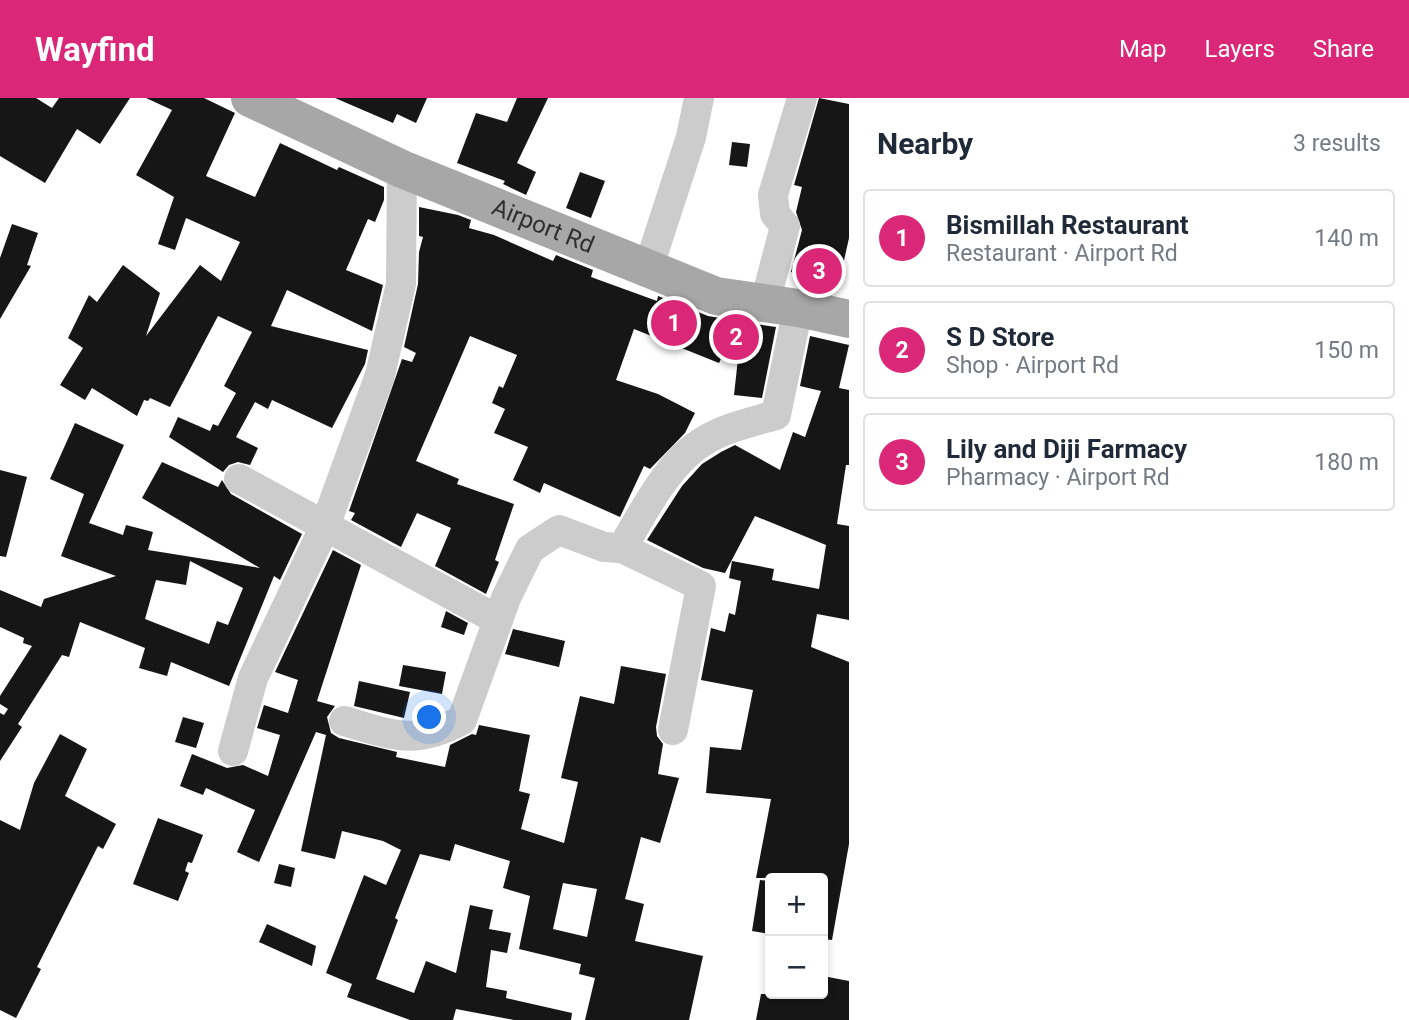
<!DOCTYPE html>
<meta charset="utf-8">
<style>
:root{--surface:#fff;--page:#f2f2f3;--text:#1f2937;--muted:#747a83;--line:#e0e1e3;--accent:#db2777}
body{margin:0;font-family:Roboto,sans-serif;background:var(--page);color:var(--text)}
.controls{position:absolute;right:21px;bottom:21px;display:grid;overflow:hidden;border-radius:7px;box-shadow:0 4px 10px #0003}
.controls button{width:63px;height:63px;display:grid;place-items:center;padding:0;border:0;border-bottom:2px solid var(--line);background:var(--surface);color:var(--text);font:35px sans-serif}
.you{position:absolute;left:430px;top:620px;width:24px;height:24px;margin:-18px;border:5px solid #fff;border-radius:50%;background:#1a73e8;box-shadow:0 0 0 10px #1a73e833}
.badge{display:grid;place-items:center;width:46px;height:46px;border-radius:50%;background:var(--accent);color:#fff;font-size:23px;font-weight:700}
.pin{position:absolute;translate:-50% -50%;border:4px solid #fff;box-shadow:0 2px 7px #0006}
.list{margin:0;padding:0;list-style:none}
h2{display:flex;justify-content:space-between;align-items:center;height:91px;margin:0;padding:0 28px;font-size:30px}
h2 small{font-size:23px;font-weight:400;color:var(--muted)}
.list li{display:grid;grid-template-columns:46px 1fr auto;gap:21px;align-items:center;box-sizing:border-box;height:98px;margin:0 14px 14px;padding:0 14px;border:2px solid var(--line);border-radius:7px}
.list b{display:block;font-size:26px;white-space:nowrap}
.list p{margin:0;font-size:23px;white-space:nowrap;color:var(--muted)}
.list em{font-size:23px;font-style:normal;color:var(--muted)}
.map{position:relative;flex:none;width:849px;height:922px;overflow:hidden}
header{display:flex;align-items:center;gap:42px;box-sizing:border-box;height:98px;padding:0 35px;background:var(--accent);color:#fff}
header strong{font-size:33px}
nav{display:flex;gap:38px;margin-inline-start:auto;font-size:24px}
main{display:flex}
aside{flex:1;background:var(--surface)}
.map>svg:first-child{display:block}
.building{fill:#161616;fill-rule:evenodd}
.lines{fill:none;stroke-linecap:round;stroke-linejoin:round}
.minor{stroke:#ccc;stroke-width:30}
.major{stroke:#a7a7a7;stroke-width:38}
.labels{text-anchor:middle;stroke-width:7;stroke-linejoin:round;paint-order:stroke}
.street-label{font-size:24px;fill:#2f2f2f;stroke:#fff}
</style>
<header>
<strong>Wayfind</strong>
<nav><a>Map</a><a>Layers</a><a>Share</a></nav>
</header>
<main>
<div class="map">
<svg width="849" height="922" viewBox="0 0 849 922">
<rect width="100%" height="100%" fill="#fff"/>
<g class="building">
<polygon points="0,0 36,0 52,10 59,0 130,0 100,46 77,31 45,85 0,58"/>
<polygon points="146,0 204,0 235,15 206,78 255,99 280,45 337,72 339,69 384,89 384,102 375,124 368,121 346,172 383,187 372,233 287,192 271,228 368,252 365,266 332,330 272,302 268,311 255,304 236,339 258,350 250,367 238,364 229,367 223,374 169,339 178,319 210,333 213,326 218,328 236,295 224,288 252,234 218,218 170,309 150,300 148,303 144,302 137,318 92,290 85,302 60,287 83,250 68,240 89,197 97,204 123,167 160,195 146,238 200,167 221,183 240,144 186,120 175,152 158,146 174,99 136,77 172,12"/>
<polygon points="335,0 427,0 416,25 397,16 393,25"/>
<polygon points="517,0 548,0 517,65 536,74 526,97 503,86 505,83 457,65 476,15 507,24"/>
<polygon points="819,0 849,6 849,140 839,185 791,174 802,132 796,114 802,89 794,87"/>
<polygon points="732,44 750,46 747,69 729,67"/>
<polygon points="580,74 605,83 591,120 566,110"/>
<polygon points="419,109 458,117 471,122 469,130 494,137 553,163 556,157 593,172 591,179 657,203 658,198 708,218 739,223 719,265 634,231 616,282 658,296 695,315 685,335 650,371 644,368 620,419 544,385 540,395 513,382 528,349 494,335 505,311 492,305 499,288 503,290 517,257 470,238 416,363 459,381 457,386 514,406 495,462 499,464 486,496 435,468 451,430 417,415 401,449 351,422 355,415 349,413 402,261 412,264 416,255 404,249 418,186 419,154 423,139 419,138"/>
<polygon points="12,126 38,135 27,167 31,168 0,221 0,160"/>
<polygon points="742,224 776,229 762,300 734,297"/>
<polygon points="810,238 849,247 839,290 849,292 849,367 846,367 837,426 849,428 849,522 817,516 811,549 849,564 849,746 832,842 823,841 823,780 756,780 771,701 706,695 710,649 741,652 753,592 701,582 711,530 725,534 729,515 735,517 741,483 729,480 732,463 774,471 772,482 819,491 826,447 755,418 725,475 703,470 647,442 682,388 702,366 721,354 735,347 780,372 793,334 805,339 821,293 800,288"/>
<path d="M75,325l49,22 -35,78 34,12 3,-10 27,7 -5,18 112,18 -118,-70 20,-36 56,25 4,-7 9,14 71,40 -22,46 -6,-4 -45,110 -58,-24 -4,14 -28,-8 6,-20 -65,-26 -11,35 -7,-2 -44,69 4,3 -22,34v-48l4,2 4,-6 -8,-5v-8l32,-50 -9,-3 1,-5 -24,-11v-37l41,17 3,-8 72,-23 -55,-20 23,-62 -34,-15zM190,463l53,27 -15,37 -11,-4 -8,23 -64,-25 11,-39 30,5z"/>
<polygon points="0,372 27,379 6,459 0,458"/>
<path d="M333,452l28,15 -44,136 18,5 -8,11 4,16 8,5 58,14 -1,5 49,10 5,-22 22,-11 4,1 3,-10 51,10 -11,56 11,3 -9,35 43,14 14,-61 -17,-4 19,-82 34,8 7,-38 45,8 -10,53 1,9 6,8 -5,30 21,4 -19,65 -19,-6 -16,62 19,5 -9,37 68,15 -14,64h-104l10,-42 -16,-4 2,-10 -62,-15 11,-53 -27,-8 7,-27 -55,-17 -5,17 -30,-7 -25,64 3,2 -22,59 38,14 12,-32 30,12 14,-68 23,5 -4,19 22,4 -4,20 -16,-3 -5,37 21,4 -1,7 66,15 -1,7h-57l-58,-11 -3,11h-43l-63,-23 5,-13 -26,-11 38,-98 22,10 15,-35 -18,-9 -41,-10 -7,28 -34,-8 25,-116 -10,-3 -57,130 -22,-10 18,-42 -49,-22 -3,7 -23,-9 12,-32 35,14 16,-3 25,11 12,-41 -23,-7 7,-23 24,8 10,-33 -23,-8zM563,785l34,6 -10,48 -34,-8z"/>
<polygon points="446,513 468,525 464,537 441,529"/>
<polygon points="513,531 565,543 559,569 505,556"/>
<polygon points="403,567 446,574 442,596 399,588"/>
<polygon points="359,583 410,594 404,620 354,608"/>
<polygon points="183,619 204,625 196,650 175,644"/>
<polygon points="60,636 87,651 65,698 116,726 103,751 98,748 37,869 41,871 16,920 0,912 0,722 20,732 34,685"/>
<polygon points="158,720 203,737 192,765 188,764 185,773 189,775 178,803 133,786"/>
<polygon points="279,766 295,770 291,789 274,785"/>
<polygon points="760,782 770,783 770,836 752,833"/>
<polygon points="267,826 316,848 312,868 259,844"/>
<polygon points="823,878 849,883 849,922 756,922 761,896 823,896"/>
</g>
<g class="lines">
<g class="minor">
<polyline points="648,171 691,39 699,0"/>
<polyline points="765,205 785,128 775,116 773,97 802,0"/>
<polyline points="239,381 498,522"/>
<polyline points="622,450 701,488 673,632"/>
<path d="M344,623c49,14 70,25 118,-1l44,-122 24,-49 29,-19 45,17 18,1c21,-35 46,-86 82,-107 23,-14 48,-19 72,-26l22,-107"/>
<polyline points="233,653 253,580 325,428 380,277 401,186 402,71"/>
</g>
<path class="major" id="s1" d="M250,0l152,71 314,127 82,12 51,11"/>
</g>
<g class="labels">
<g class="street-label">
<text dy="8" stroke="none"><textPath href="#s1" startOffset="320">Airport Rd</textPath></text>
</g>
</g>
</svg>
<div class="controls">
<button>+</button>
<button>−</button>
</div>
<div class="you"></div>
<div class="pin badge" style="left:674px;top:225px">1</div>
<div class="pin badge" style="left:736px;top:239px">2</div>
<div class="pin badge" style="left:819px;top:173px">3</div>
</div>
<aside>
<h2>Nearby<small>3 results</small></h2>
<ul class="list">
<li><span class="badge">1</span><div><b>Bismillah Restaurant</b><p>Restaurant · Airport Rd</p></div><em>140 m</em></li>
<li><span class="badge">2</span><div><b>S D Store</b><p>Shop · Airport Rd</p></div><em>150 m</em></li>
<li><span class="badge">3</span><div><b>Lily and Diji Farmacy</b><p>Pharmacy · Airport Rd</p></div><em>180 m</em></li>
</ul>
</aside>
</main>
